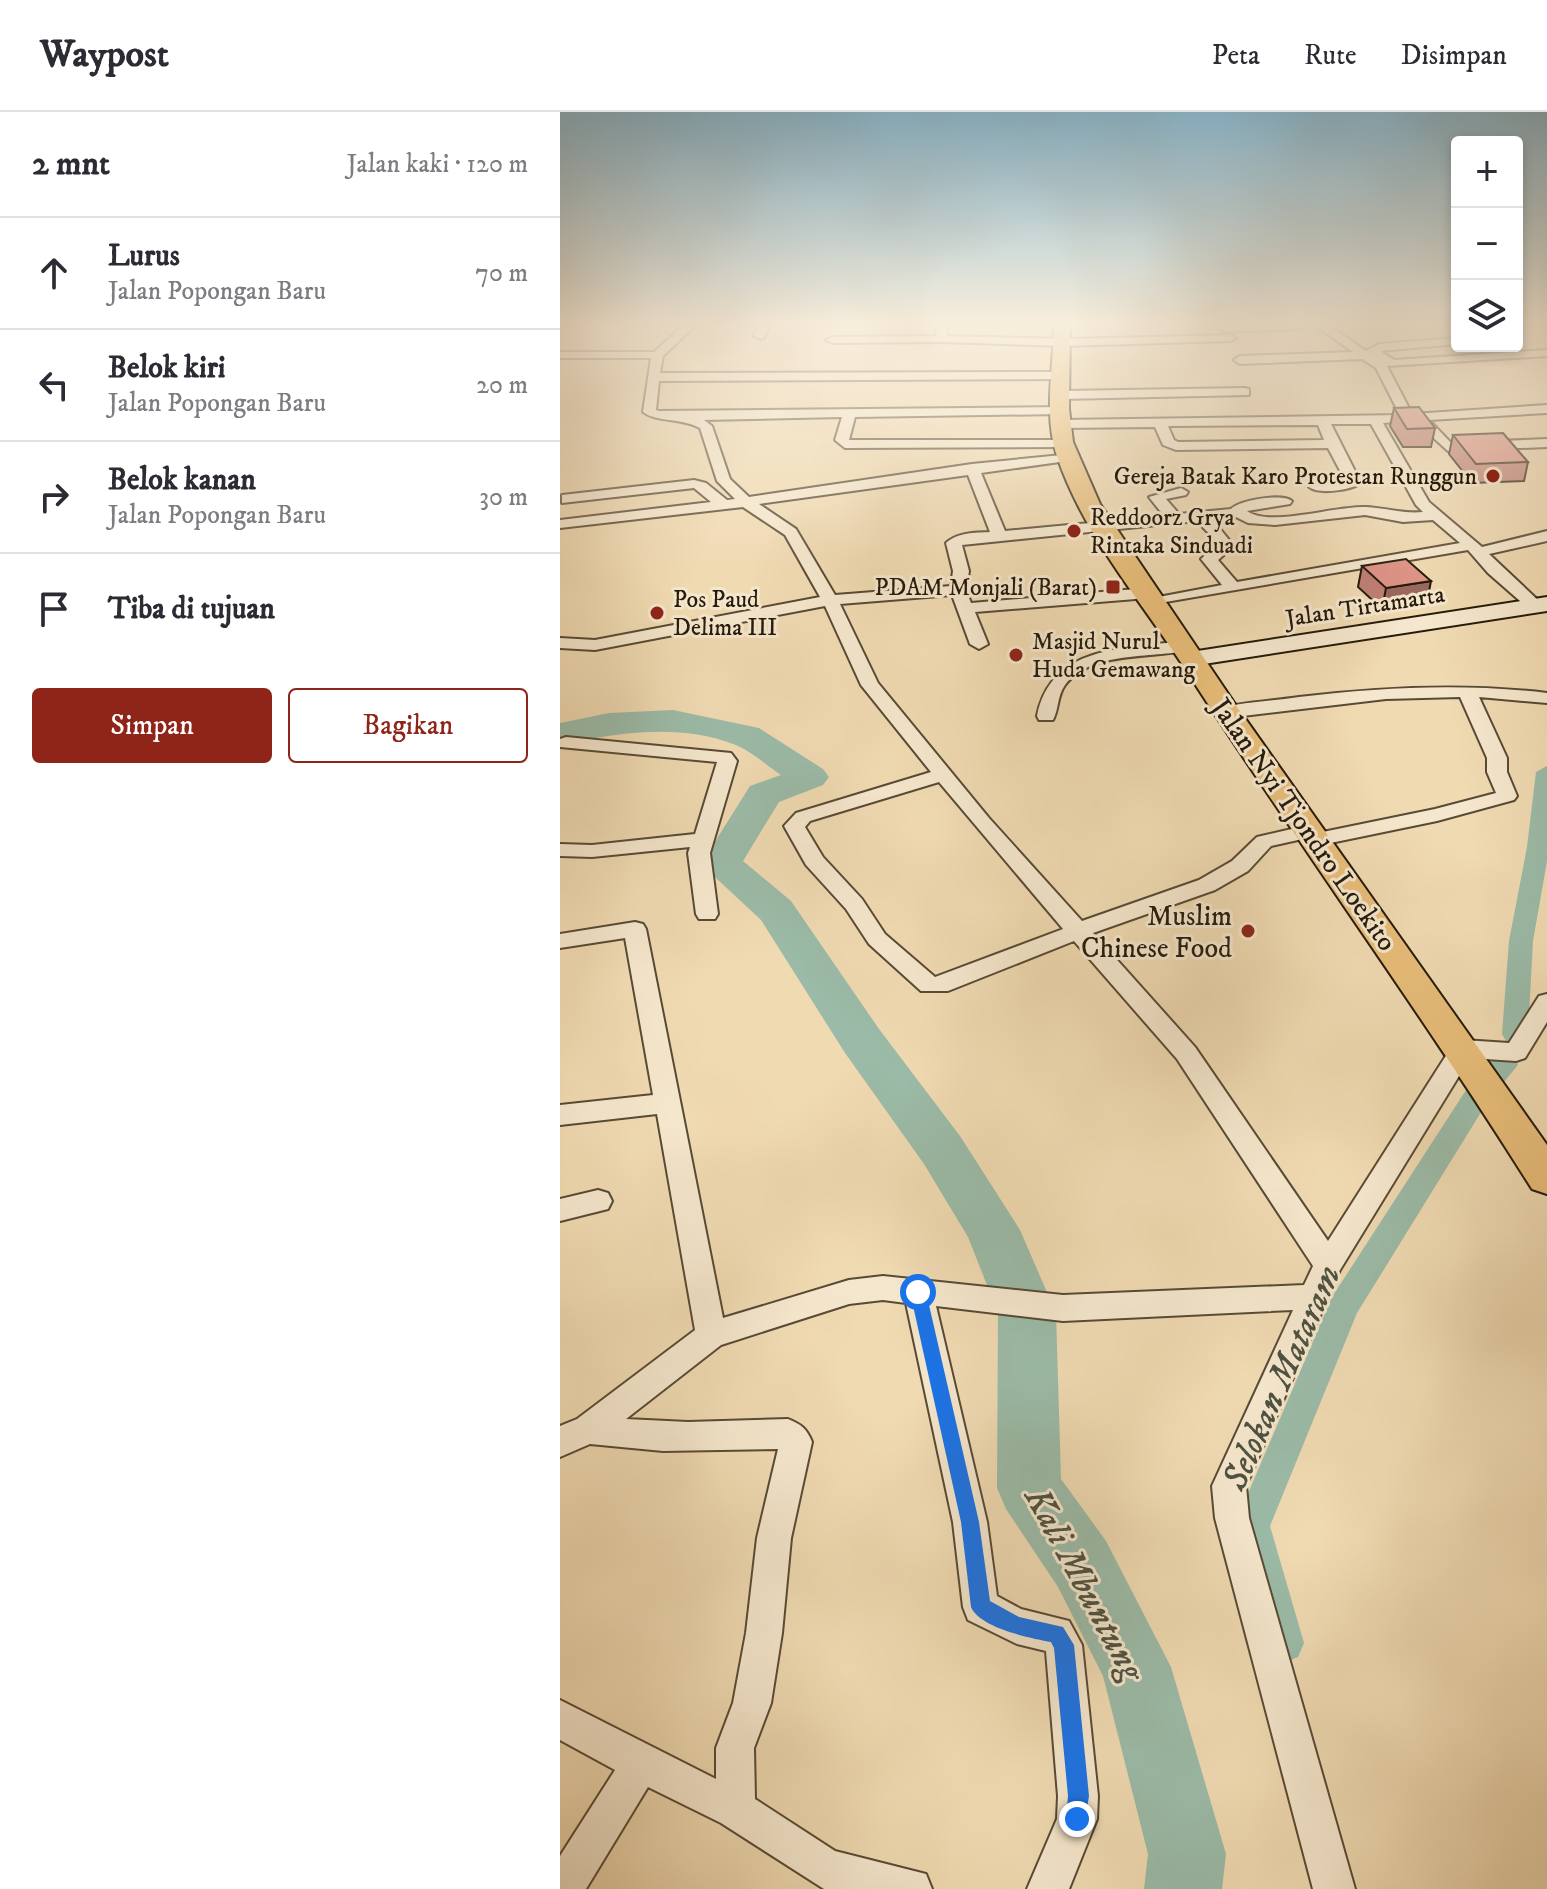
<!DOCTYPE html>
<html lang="id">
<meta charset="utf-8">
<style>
:root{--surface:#fff;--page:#f7f7f7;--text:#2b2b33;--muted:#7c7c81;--line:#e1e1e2;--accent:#8f2418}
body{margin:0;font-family:"IM FELL DW Pica",serif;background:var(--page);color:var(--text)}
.controls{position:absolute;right:24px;top:24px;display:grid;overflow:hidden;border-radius:8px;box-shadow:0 4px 12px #0003}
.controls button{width:72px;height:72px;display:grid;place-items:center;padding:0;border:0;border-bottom:2px solid var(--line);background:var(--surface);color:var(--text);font:40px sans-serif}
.stop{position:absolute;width:24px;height:24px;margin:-18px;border:6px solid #1a73e8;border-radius:50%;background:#fff}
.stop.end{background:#1a73e8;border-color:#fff;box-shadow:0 2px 8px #0008}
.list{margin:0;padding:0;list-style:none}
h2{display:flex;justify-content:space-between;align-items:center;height:104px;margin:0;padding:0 32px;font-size:34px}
h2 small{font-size:26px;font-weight:400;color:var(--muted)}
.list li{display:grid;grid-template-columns:52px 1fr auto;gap:24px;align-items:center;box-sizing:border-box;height:112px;padding:0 32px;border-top:2px solid var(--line)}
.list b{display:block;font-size:30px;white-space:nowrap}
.list p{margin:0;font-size:26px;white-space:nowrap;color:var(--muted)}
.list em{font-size:26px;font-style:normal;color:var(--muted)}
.actions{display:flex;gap:16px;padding:24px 32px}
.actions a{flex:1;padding:18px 0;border:2px solid var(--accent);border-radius:8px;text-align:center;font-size:28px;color:var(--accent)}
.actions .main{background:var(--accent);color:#fff}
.icon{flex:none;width:44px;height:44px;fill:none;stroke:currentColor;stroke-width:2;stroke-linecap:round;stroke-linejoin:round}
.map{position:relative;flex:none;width:987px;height:1777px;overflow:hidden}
header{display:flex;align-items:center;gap:48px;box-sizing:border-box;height:112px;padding:0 40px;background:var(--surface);border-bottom:2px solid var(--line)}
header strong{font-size:38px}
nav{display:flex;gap:44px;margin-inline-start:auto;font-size:28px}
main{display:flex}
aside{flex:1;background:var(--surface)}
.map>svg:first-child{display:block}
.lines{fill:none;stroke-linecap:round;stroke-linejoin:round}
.canal{fill:#9bbba8;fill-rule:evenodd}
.river{fill:#9bbba8;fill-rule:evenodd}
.street-casing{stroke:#584a35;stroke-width:4}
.secondary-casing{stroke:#251a0b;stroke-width:4}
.primary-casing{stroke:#251a0b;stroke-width:4}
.street{fill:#f5e7cd;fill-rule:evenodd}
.secondary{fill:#f5e7cd;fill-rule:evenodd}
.primary{fill:#e8bd79;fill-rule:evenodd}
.wall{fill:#bf7f75;stroke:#251a0b;stroke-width:2}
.shaded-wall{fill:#9b685f;stroke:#251a0b;stroke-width:2}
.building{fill:#de9488;stroke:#251a0b;stroke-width:2}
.route{fill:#1a73e8}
.poi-dot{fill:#8f2418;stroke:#f5e7cd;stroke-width:3}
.labels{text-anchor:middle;stroke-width:6;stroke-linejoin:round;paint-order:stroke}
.far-poi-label{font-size:24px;fill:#251a0b;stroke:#f5e7cd;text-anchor:start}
.far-street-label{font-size:24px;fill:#251a0b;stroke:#f5e7cd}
.street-label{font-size:28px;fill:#251a0b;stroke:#f5e7cd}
.poi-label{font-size:28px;fill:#251a0b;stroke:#f5e7cd;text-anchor:end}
.near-water-label{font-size:36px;font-style:italic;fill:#4e5242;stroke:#f5e7cd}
</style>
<header>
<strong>Waypost</strong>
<nav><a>Peta</a><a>Rute</a><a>Disimpan</a></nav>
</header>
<main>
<aside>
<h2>2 mnt<small>Jalan kaki · 120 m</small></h2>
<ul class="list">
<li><svg class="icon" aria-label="ahead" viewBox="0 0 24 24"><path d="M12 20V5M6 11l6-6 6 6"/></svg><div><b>Lurus</b><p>Jalan Popongan Baru</p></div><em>70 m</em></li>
<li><svg class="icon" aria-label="left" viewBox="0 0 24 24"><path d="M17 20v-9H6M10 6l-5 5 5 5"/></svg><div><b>Belok kiri</b><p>Jalan Popongan Baru</p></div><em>20 m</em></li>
<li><svg class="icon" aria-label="right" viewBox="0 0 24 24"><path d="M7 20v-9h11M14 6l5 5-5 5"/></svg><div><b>Belok kanan</b><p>Jalan Popongan Baru</p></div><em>30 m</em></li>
<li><svg class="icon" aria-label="arrive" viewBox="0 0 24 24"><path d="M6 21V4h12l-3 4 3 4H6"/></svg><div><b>Tiba di tujuan</b></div></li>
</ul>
<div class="actions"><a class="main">Simpan</a><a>Bagikan</a></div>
</aside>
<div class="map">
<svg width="987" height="1777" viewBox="0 0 987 1777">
<rect width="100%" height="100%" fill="#f0dab2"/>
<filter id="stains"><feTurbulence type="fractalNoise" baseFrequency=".0025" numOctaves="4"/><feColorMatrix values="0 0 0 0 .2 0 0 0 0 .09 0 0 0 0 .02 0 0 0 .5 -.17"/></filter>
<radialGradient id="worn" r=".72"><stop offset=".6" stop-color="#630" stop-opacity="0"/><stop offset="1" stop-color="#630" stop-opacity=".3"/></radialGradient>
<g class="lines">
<g class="canal">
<polygon points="987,654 987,749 973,829 968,922 964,929 955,931 946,929 942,922 949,829 967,735 976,660"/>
<polygon points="944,943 954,946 958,953 928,989 797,1201 710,1414 744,1531 738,1545 724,1551 710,1545 704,1531 674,1414 772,1185 908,975 934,946"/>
</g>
<path class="river" d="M113,598l86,18 64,41 6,8 -6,8 -44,17 -36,59 48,40 88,128 81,107 60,94 36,83 5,166 45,62 65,126 55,187 -4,35h-78l4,-35 -45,-178 -45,-89 -52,-78 -9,-21 1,-175 -30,-76 -44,-73 -79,-111 -84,-133 -60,-56 49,-78 31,-11c-15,-10 -31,-25 -48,-31 -55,-21 -117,-11 -173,1v-22l49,-10z"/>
<g class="street-casing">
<g id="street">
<path d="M126,211h12l-35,33 -3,17 405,-1 2,3 -6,4 -402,2 -3,29 3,1 405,-4v6l-4,1 -205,3 -6,23h219l2,3 -7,4 -218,1 -10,-8 7,-23 -138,3 8,6 18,53 19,18 223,-33 100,-10v6l-5,1 -86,12 24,58 159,-15 -15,-19 32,-9 7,4 -2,3 -20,4 13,15 52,-5c9,-9 51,-16 61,-8l-2,3 -43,7c23,17 90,-6 119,-4 20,1 37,7 57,5l-7,-7 -45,-81h-40l30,59c-10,7 -42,12 -52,4l2,-3 34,-4 -17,-32 -152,2 -13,-5 -8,-18 -94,1 -6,-4 6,-4 339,-5 -24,-47 -14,-9 -122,5 -6,-4 6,-4 113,-4 -41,-29h13l41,28 13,-7 78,-6v6l-77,7 14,9 153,-10v6l-160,10 25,48 135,-9v8l-118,7 22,23 96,-4v8l-99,4 -33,-30 -32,2 46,79 53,45 65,-16v10l-58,13 52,49 2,3 -2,3h-12l-41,-36 -20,-23 -320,55v-6l74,-14 -21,-26 17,-16 -21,-22 -235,24 7,26 -3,19 5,13 177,-15 8,5 -8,5 -173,14 13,32 -9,5 -9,-5 -18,-49 -112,9 38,79 111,135 93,103 117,-41 33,-19 25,-24 52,-12 7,2 2,6 117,-24 61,-16 -9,-21v-14l-27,-61 -74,2 -160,19 -7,-2 -2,-4 2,-4c26,-6 54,-7 80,-11 83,-10 165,-14 248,-4v10l-68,-6 28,61v14l10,24 -3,4 -77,21 -121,25 -7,-2 -2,-6 -36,8 -23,25 -33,19 -122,43 102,114 133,194 126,-198 9,-3 46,3 30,-47 8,-2v28l-22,36 -9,3 -46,-3 -130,212 -94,216 3,32 106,371h-42l-98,-371 -3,-32 81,-176 -230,11 -127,-15 51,216 10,74 24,13 48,12 13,24 16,151 -1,23 -28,70h-42l30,-70 1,-23 -12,-145 -29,-7 -49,-24 -5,-13 -10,-85 -47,-219 -23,-3 -34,4 -128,41 -95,74 62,3 100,-3c13,5 19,10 24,23l-21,96 -9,95 -11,70 -17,45 1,51 80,52 91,23 6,15h-108l-103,-66 -73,-36 -62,102h-26v-33l55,-86 -55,-30v-40l156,79v-31l17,-45 13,-70 11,-95 21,-89 -115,2 -73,-7 -30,13v-31l17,-7 118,-89 -38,-216 -97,11v-20l93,-10 -28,-157 -65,10v-14l75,-12 8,2 3,5 77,389 126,-38 34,-4 180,19 241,-10 9,-19 -136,-207 -103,-118 -126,50h-27l-52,-47 -23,-35 -40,-44 -22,-39 12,-13 135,-41 -70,-87 -36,-79 -230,44 -35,-2v-10l35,2 225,-43 -35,-62 -42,-28 -183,21v-8l151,-18 -17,-14 -132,15v-8l132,-15 12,3 21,17 8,-1 -18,-18 -17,-53c-21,-11 -42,-5 -57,-16l8,-54h-91v-6h94zM758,313l6,15 -146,2 -4,-2 -6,-14zM408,363l22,57c-15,1 -32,0 -44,11l7,28 -2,15 -116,9 -39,-66 -37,-25zM805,403l38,7 30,-2 27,23 -223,39 -19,-22 16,-14 -22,-27 24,-2 12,6 27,2zM379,670l124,147 -128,48 -50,-43 -23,-35 -39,-42 -18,-30 5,-6z"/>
<polygon points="200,211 211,211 204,226 200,227 194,224"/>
<polygon points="377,211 388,211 387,224 508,227 670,223 676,226 670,229 503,234 381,230 272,231 266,228 272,225 376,224"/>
<polygon points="744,212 746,214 740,217 665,220 659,217 665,214"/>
<polygon points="685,276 689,277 689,283 502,287 496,283 502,279"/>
<path d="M623,529l6,1 3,4 -3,4c-38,9 -97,0 -124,35 -8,11 -6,24 -12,35h-14l-2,-4c14,-71 87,-67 146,-75z"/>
<polygon points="6,625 171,641 177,649 150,741 158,802 155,807 139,807 136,802 128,741 130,735 32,745 0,744 0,732 32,733 135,722 157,650 0,635 0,627"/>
<polygon points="38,1078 48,1081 52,1089 48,1097 0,1109 0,1087"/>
</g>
</g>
<g class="secondary-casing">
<polygon id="secondary" points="987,485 987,499 631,554 623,552 619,547 623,542 631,540"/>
</g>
<g class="primary-casing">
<path id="primary" d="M494,211h16l-1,86 4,33 27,62 137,203 310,438v49l-15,-5c-111,-177 -235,-346 -348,-522 -44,-67 -102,-135 -127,-211 -14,-42 -3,-90 -3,-133z"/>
</g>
<use href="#street" class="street"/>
<use href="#secondary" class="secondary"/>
<use href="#primary" class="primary"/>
</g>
<g class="wall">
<polygon points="834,296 875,316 871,335 843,335 830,314"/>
<polygon points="893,323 968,350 964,369 912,371 889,342"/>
<polygon points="802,454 867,490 822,497 798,475"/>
</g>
<polygon class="shaded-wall" points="871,469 867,490 822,497 826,476"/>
<g class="building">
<polygon points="859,295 875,316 847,317 834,296"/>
<polygon points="943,321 968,350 916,352 893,323"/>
<polygon points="846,447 871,469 826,476 802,454"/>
</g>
<linearGradient id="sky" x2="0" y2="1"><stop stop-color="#89b7ce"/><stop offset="0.46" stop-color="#f8eedc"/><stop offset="1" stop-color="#f8eedc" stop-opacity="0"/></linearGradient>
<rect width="987" height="460" fill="url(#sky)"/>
<path class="route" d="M358,1173l8,7 53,230 11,79 29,16 44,10 11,18 15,151 -5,31 -7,3 -8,-3 -3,-8 2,-23 -14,-148 -3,-6c-21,-4 -71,-14 -80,-35l-10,-85 -51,-230z"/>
<g class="poi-dot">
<circle cx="933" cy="364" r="8"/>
<circle cx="514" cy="419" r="8"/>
<rect x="545" y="467" width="16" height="16" rx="4"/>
<circle cx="97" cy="501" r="8"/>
<circle cx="456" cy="543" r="8"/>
<circle cx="688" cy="819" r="8"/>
</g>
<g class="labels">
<g class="far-poi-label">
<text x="917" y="372" text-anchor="end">Gereja Batak Karo Protestan Runggun</text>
<text x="530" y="413">Reddoorz Grya<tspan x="530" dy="28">Rintaka Sinduadi</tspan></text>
<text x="537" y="483" text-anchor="end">PDAM Monjali (Barat)</text>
<text x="113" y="495">Pos Paud<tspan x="113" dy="28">Delima III</tspan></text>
<text x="472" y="537">Masjid Nurul<tspan x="472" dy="28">Huda Gemawang</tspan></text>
</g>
<g class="far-street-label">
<text transform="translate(805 494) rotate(-9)" y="8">Jalan Tirtamarta</text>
</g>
<g class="street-label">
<text transform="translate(745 712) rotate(55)" y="10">Jalan Nyi Tjondro Loekito</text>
</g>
<g class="poi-label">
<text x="672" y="813">Muslim<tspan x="672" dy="32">Chinese Food</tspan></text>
</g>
<g class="near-water-label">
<text transform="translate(720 1265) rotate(-66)" y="13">Selokan Mataram</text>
<text transform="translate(526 1471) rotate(62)" y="13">Kali Mbuntung</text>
</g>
</g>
<rect width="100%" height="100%" filter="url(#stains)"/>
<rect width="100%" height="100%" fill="url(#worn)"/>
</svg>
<div class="controls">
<button>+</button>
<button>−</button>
<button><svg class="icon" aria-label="layers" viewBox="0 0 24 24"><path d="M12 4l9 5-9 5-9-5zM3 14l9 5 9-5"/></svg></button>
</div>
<div class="stop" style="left:358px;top:1180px"></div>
<div class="stop end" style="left:517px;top:1707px"></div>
</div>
</main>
